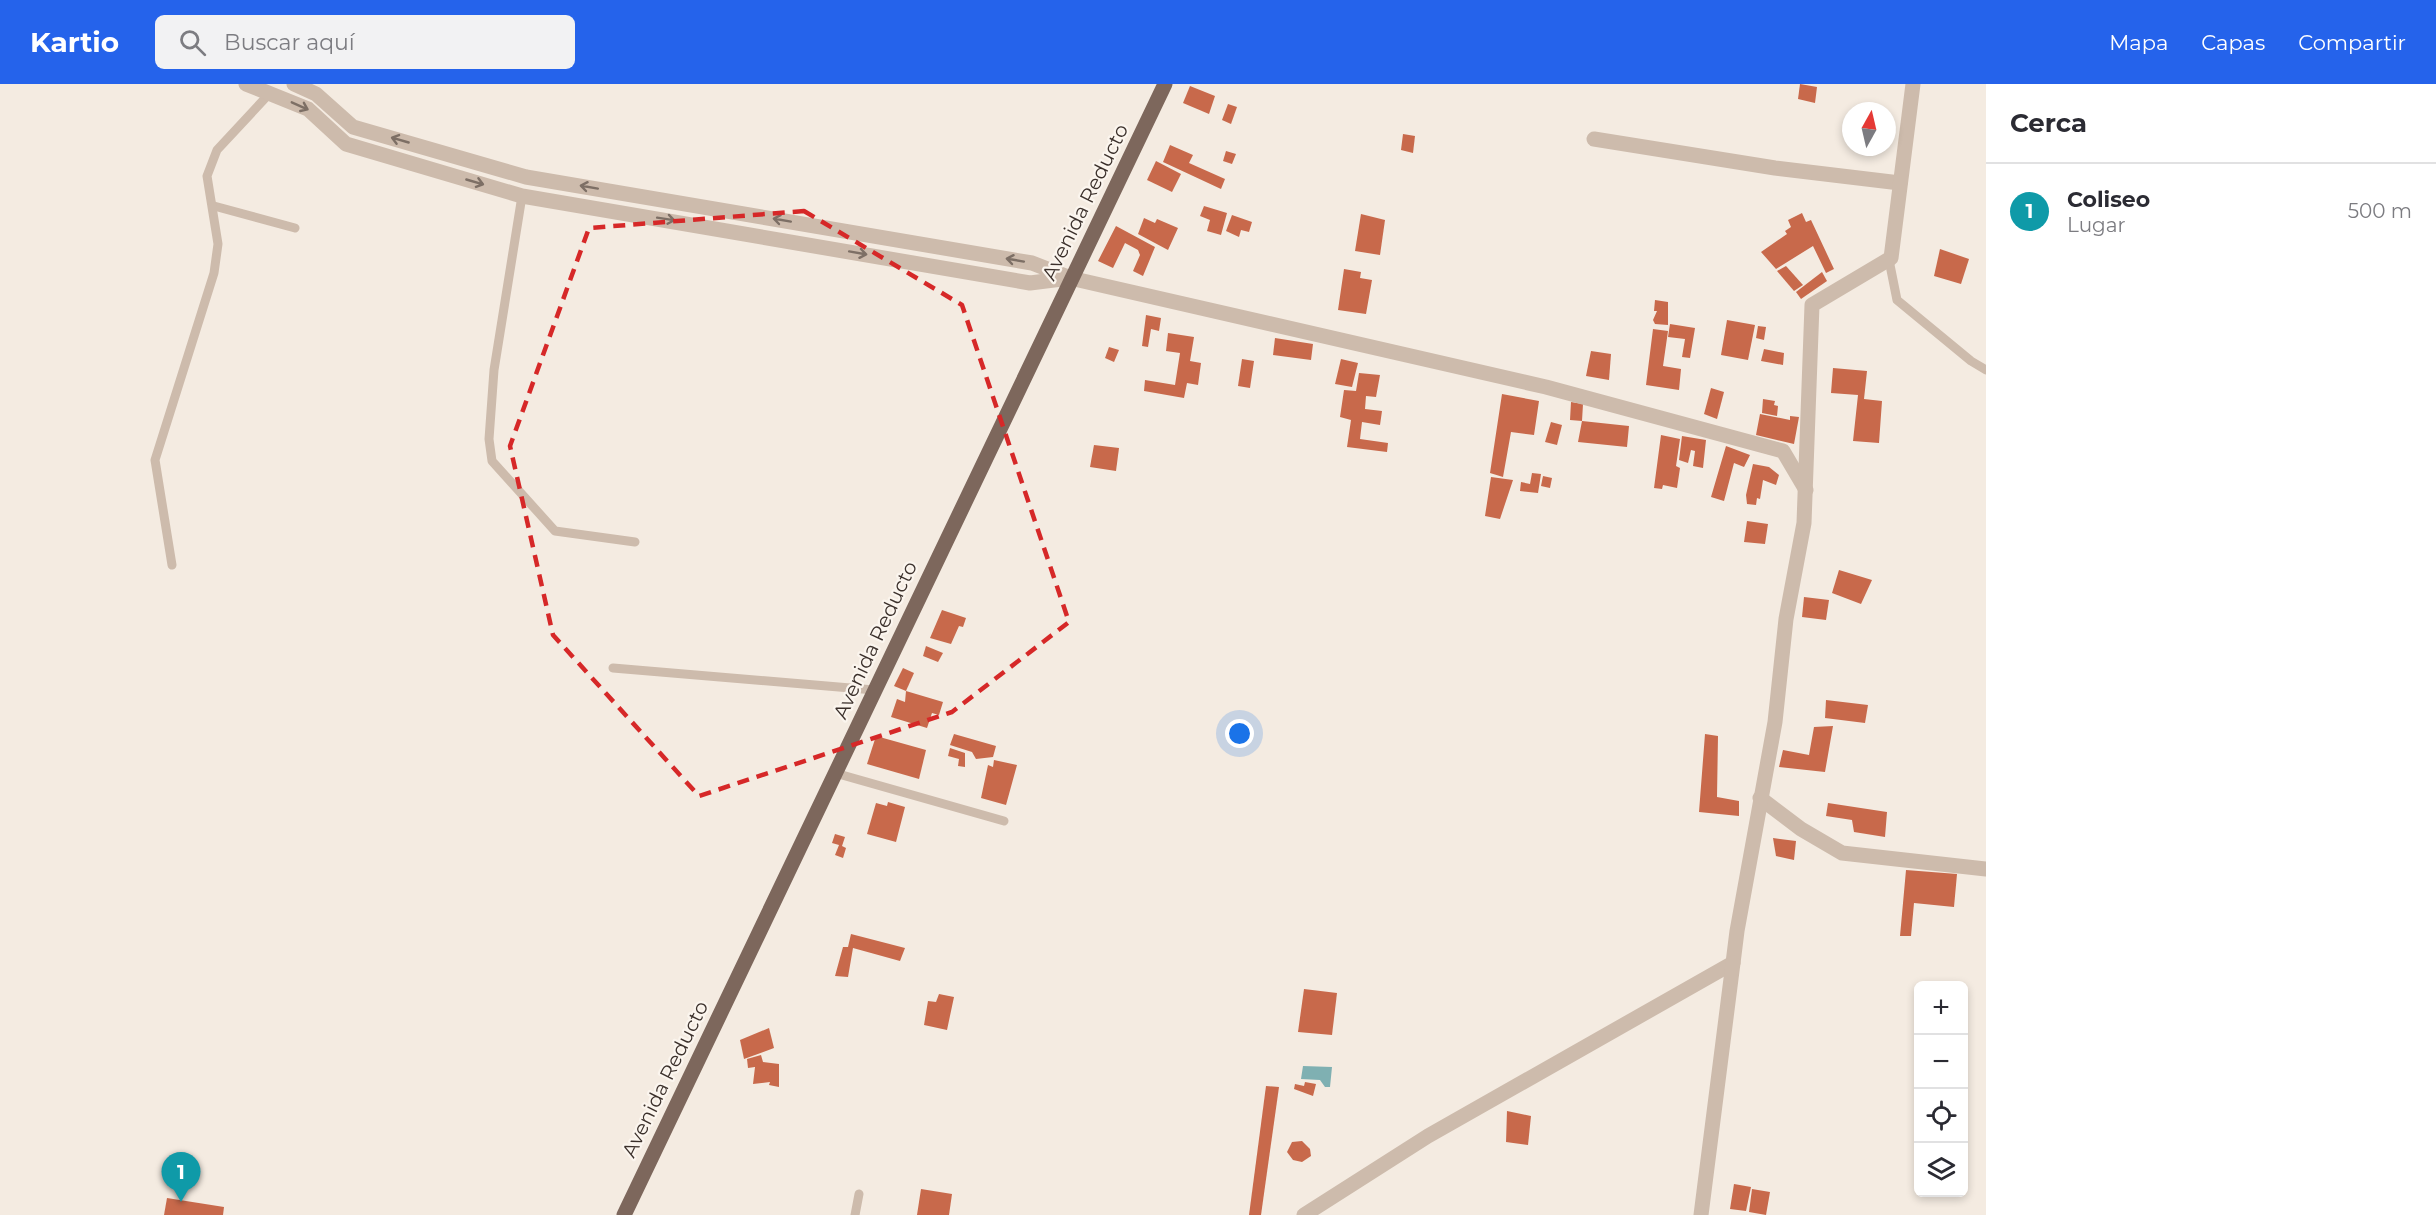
<!DOCTYPE html>
<html lang="es">
<meta charset="utf-8">
<style>
:root{--surface:#fff;--page:#f2f2f3;--text:#2b2b33;--muted:#7c7c81;--line:#e1e1e2;--accent:#2563eb}
body{margin:0;font-family:Montserrat,sans-serif;background:var(--page);color:var(--text)}
.controls{position:absolute;right:18px;bottom:18px;display:grid;overflow:hidden;border-radius:9px;box-shadow:0 3px 9px #0003}
.controls button{width:54px;height:54px;display:grid;place-items:center;padding:0;border:0;border-bottom:2px solid var(--line);background:var(--surface);color:var(--text);font:30px sans-serif}
.compass{position:absolute;left:1842px;top:18px;width:54px;height:54px;border-radius:50%;background:var(--surface);box-shadow:0 3px 9px #0003;rotate:8deg}
.you{position:absolute;left:1240px;top:650px;width:21px;height:21px;margin:-15px;border:4px solid #fff;border-radius:50%;background:#1a73e8;box-shadow:0 0 0 9px #1a73e833}
.badge{display:grid;place-items:center;width:39px;height:39px;border-radius:50%;background:var(--accent);color:#fff;font-size:20px;font-weight:700}
.pin{position:absolute;translate:-50% -50px;filter:drop-shadow(0 2px 3px #0008)}
.pin::after{content:'';position:absolute;top:32px;width:21px;height:18px;background:inherit;clip-path:polygon(0 0,100% 0,50% 100%)}
.list{margin:0;padding:0;list-style:none}
h2{display:flex;justify-content:space-between;align-items:center;height:78px;margin:0;padding:0 24px;font-size:26px}
h2 small{font-size:20px;font-weight:400;color:var(--muted)}
.list li{display:grid;grid-template-columns:39px 1fr auto;gap:18px;align-items:center;box-sizing:border-box;height:96px;padding:0 24px;border-top:2px solid var(--line)}
.list b{display:block;font-size:22px;white-space:nowrap}
.list p{margin:0;font-size:20px;white-space:nowrap;color:var(--muted)}
.list em{font-size:20px;font-style:normal;color:var(--muted)}
.icon{flex:none;width:33px;height:33px;fill:none;stroke:currentColor;stroke-width:2;stroke-linecap:round;stroke-linejoin:round}
.map{position:relative;flex:none;width:1986px;height:1131px;overflow:hidden}
header{display:flex;align-items:center;gap:36px;box-sizing:border-box;height:84px;padding:0 30px;background:var(--accent);color:#fff}
header strong{font-size:28px}
nav{display:flex;gap:33px;margin-inline-start:auto;font-size:21px}
.search{width:420px;height:54px;background:var(--page);display:flex;align-items:center;gap:15px;box-sizing:border-box;padding:0 21px;border-radius:9px;color:var(--muted);font-size:22px}
main{display:flex}
aside{flex:1;background:var(--surface)}
.map>svg:first-child{display:block}
.water{fill:#7fb0b2}
.building{fill:#c8694b}
.lines{fill:none;stroke-linecap:round;stroke-linejoin:round}
.service{stroke:#cdbbac;stroke-width:9}
.minor{stroke:#cdbbac;stroke-width:15}
.tertiary{stroke:#cdbbac;stroke-width:15}
.primary{stroke:#7d675c;stroke-width:15}
.oneway{stroke:#7d6f65}
.marked{fill:none;stroke:#d62828;stroke-width:4.5;stroke-dasharray:12 8;stroke-linejoin:round}
.labels{text-anchor:middle;stroke-width:4.5;stroke-linejoin:round;paint-order:stroke}
.street-label{font-size:20px;fill:#3b302b;stroke:#fbf5ee}
</style>
<header>
<strong>Kartio</strong>
<div class="search"><svg class="icon" aria-label="search" viewBox="0 0 24 24"><circle cx="10" cy="10" r="6"/><path d="M15 15l6 6"/></svg>Buscar aquí</div>
<nav><a>Mapa</a><a>Capas</a><a>Compartir</a></nav>
</header>
<main>
<div class="map">
<svg width="1986" height="1131" viewBox="0 0 1986 1131">
<rect width="100%" height="100%" fill="#f4ebe1"/>
<polygon class="water" points="1303,982 1332,983 1330,1003 1325,1003 1320,996 1301,995"/>
<g class="building">
<polygon points="1800,0 1817,3 1815,19 1798,15"/>
<polygon points="1190,2 1215,12 1209,30 1183,19"/>
<polygon points="1228,20 1237,23 1231,40 1222,36"/>
<polygon points="1403,50 1415,52 1413,69 1401,66"/>
<polygon points="1170,61 1193,71 1189,79 1225,95 1221,105 1163,78"/>
<polygon points="1226,67 1236,70 1232,80 1223,77"/>
<polygon points="1156,77 1181,90 1172,108 1147,96"/>
<polygon points="1204,122 1227,129 1221,151 1207,147 1210,136 1200,132"/>
<polygon points="1802,129 1806,138 1811,136 1834,185 1826,189 1813,162 1776,185 1761,168 1787,150 1785,147 1791,143 1788,136"/>
<polygon points="1361,130 1385,136 1380,171 1355,167"/>
<polygon points="1232,131 1252,138 1249,148 1241,146 1239,153 1226,147"/>
<polygon points="1144,134 1155,139 1157,135 1178,144 1168,166 1138,150"/>
<polygon points="1116,142 1155,163 1143,192 1133,187 1140,171 1138,166 1125,159 1113,184 1098,177"/>
<polygon points="1940,165 1969,175 1961,200 1934,192"/>
<polygon points="1786,182 1803,201 1794,207 1777,187"/>
<polygon points="1344,185 1361,188 1360,194 1372,196 1366,230 1338,226"/>
<polygon points="1822,188 1827,197 1801,215 1796,208"/>
<polygon points="1655,216 1668,218 1668,241 1655,240 1653,236 1657,227 1654,227"/>
<polygon points="1146,231 1161,234 1159,247 1151,245 1148,263 1142,262"/>
<polygon points="1727,236 1755,241 1748,276 1721,271"/>
<polygon points="1670,240 1695,244 1690,274 1682,273 1685,255 1668,253"/>
<polygon points="1758,242 1766,243 1764,256 1756,254"/>
<polygon points="1653,245 1668,247 1663,282 1681,285 1679,306 1646,301"/>
<polygon points="1168,249 1194,253 1190,277 1201,279 1198,301 1187,299 1184,314 1144,307 1145,296 1175,301 1180,269 1166,267"/>
<polygon points="1275,254 1313,260 1311,276 1273,271"/>
<polygon points="1109,263 1119,266 1114,278 1105,274"/>
<polygon points="1764,265 1784,269 1783,281 1761,277"/>
<polygon points="1591,267 1611,270 1609,296 1586,292"/>
<polygon points="1242,275 1254,277 1250,304 1238,302"/>
<polygon points="1341,275 1358,279 1352,303 1335,300"/>
<polygon points="1833,284 1867,287 1864,315 1882,317 1879,359 1853,357 1858,311 1831,309"/>
<polygon points="1359,289 1380,291 1376,313 1366,312 1365,325 1382,327 1380,341 1362,338 1360,355 1388,359 1387,368 1347,363 1351,336 1340,333 1344,306 1356,307"/>
<polygon points="1711,304 1724,308 1717,335 1704,330"/>
<polygon points="1502,310 1539,317 1534,351 1511,348 1503,393 1490,389"/>
<polygon points="1763,315 1775,317 1774,321 1778,322 1777,332 1762,329"/>
<polygon points="1571,318 1583,320 1582,337 1629,342 1627,363 1578,358 1582,337 1570,336"/>
<polygon points="1760,330 1790,336 1790,332 1799,333 1794,360 1756,351"/>
<polygon points="1551,338 1562,341 1557,361 1545,358"/>
<polygon points="1661,351 1680,355 1676,382 1680,384 1677,404 1663,401 1662,405 1654,404"/>
<polygon points="1682,352 1706,356 1703,384 1693,382 1695,367 1691,366 1688,379 1679,376"/>
<polygon points="1094,361 1119,364 1116,387 1090,383"/>
<polygon points="1726,362 1750,371 1744,383 1734,379 1724,417 1711,413"/>
<polygon points="1753,380 1769,383 1779,391 1776,401 1763,396 1760,415 1757,414 1756,421 1747,420 1746,411"/>
<polygon points="1532,389 1541,390 1538,409 1520,407 1521,398 1530,400"/>
<polygon points="1543,392 1552,394 1550,404 1541,402"/>
<polygon points="1491,393 1513,396 1500,435 1485,432"/>
<polygon points="1747,437 1768,440 1765,460 1744,458"/>
<polygon points="1839,486 1872,496 1861,520 1832,509"/>
<polygon points="1804,513 1829,516 1826,536 1802,533"/>
<polygon points="942,526 966,534 963,543 959,542 951,560 930,554"/>
<polygon points="926,562 943,569 938,578 923,572"/>
<polygon points="903,584 914,589 906,607 894,602"/>
<polygon points="906,607 943,618 939,631 932,629 927,644 891,633 897,615 905,618"/>
<polygon points="1826,616 1868,621 1865,639 1825,634"/>
<polygon points="1833,642 1825,688 1779,683 1783,666 1809,671 1814,643"/>
<polygon points="954,650 996,662 993,673 976,675 972,668 950,661"/>
<polygon points="1705,650 1718,652 1717,713 1739,717 1739,732 1699,728"/>
<polygon points="876,652 926,666 919,695 867,680"/>
<polygon points="950,664 965,669 965,683 958,682 959,675 948,672"/>
<polygon points="994,676 1017,681 1006,721 981,714 988,681 993,683"/>
<polygon points="888,718 905,723 896,758 867,750 876,719 887,722"/>
<polygon points="1828,719 1887,728 1885,753 1854,748 1852,736 1826,732"/>
<polygon points="835,750 845,753 842,762 846,764 843,774 835,771 839,761 832,759"/>
<polygon points="1773,754 1796,757 1794,776 1776,772"/>
<polygon points="1906,786 1957,790 1954,823 1914,819 1911,852 1900,852"/>
<polygon points="851,850 905,864 900,877 853,864 848,893 835,892 843,863 848,863"/>
<polygon points="1304,905 1337,909 1332,951 1298,948"/>
<polygon points="939,910 954,913 947,946 924,941 928,917 936,918"/>
<polygon points="769,944 774,964 744,975 740,956"/>
<polygon points="761,971 763,978 779,980 779,1003 769,1001 770,998 753,1000 755,983 748,984 747,975"/>
<polygon points="1305,998 1316,1000 1313,1012 1294,1005 1295,1000 1304,1002"/>
<polygon points="1266,1002 1279,1003 1261,1131 1249,1131"/>
<polygon points="1507,1027 1531,1032 1528,1061 1506,1058"/>
<polygon points="1302,1057 1310,1065 1311,1072 1302,1078 1293,1076 1287,1068 1292,1058"/>
<polygon points="1734,1100 1751,1103 1746,1127 1730,1125"/>
<polygon points="921,1105 952,1110 949,1131 917,1131"/>
<polygon points="1752,1105 1770,1108 1766,1131 1749,1128"/>
<polygon points="167,1114 224,1123 223,1131 164,1131"/>
</g>
<g class="lines">
<g class="service">
<polyline points="522,112 494,286 489,355 492,377 555,447 635,458"/>
<polyline points="214,122 295,144"/>
<polyline points="1889,176 1897,216 1971,277 1986,286"/>
<polyline points="172,481 155,376 214,189 218,160 207,92 217,66 270,9"/>
<polyline points="613,584 874,606"/>
<polyline points="835,689 1004,737"/>
<polyline points="855,1131 859,1110"/>
</g>
<g class="minor">
<polyline points="1594,55 1775,84 1900,99"/>
<polyline points="1070,194 1546,303 1783,367 1806,406"/>
<polyline points="1760,714 1801,745 1842,769 1986,785"/>
<polyline points="1304,1131 1428,1052 1733,879 1737,847 1775,638 1786,535 1804,439 1812,221 1891,174 1913,0"/>
<polyline points="1701,1131 1733,879"/>
</g>
<g class="tertiary">
<polyline points="246,0 308,25 346,60 522,112 1030,199 1070,194"/>
<polyline points="294,0 316,10 353,43 526,93 1032,179 1068,193"/>
</g>
<polyline class="primary" points="624,1131 1165,0"/>
</g>
<defs><path id="oneway-shaft" d="M-6 0H5M1.5-3L5.5 0L1.5 3" fill="none" stroke-width="1.6" stroke-linecap="round" stroke-linejoin="round" transform="scale(1.5)"/></defs>
<g class="oneway">
<use href="#oneway-shaft" transform="translate(300 22) rotate(24)"/>
<use href="#oneway-shaft" transform="translate(400 56) rotate(-164)"/>
<use href="#oneway-shaft" transform="translate(475 98) rotate(16)"/>
<use href="#oneway-shaft" transform="translate(589 103) rotate(-170)"/>
<use href="#oneway-shaft" transform="translate(666 135) rotate(9)"/>
<use href="#oneway-shaft" transform="translate(782 136) rotate(-170)"/>
<use href="#oneway-shaft" transform="translate(858 169) rotate(10)"/>
<use href="#oneway-shaft" transform="translate(1015 176) rotate(-170)"/>
</g>
<path class="marked" d="M804,127l158,94 107,317 -117,90 -253,84 -146,-161 -43,-189 79,-218z"/>
<g class="labels">
<g class="street-label">
<text transform="translate(1085 118) rotate(-64)" y="7">Avenida Reducto</text>
<text transform="translate(875 556) rotate(-65)" y="7">Avenida Reducto</text>
<text transform="translate(665 995) rotate(-64)" y="7">Avenida Reducto</text>
</g>
</g>
</svg>
<div class="controls">
<button>+</button>
<button>−</button>
<button><svg class="icon" aria-label="locate" viewBox="0 0 24 24"><circle cx="12" cy="12" r="6"/><path d="M12 2v4M12 18v4M2 12h4M18 12h4"/></svg></button>
<button><svg class="icon" aria-label="layers" viewBox="0 0 24 24"><path d="M12 4l9 5-9 5-9-5zM3 14l9 5 9-5"/></svg></button>
</div>
<svg class="compass" viewBox="-18 -18 36 36"><path d="M0-13l5 13h-10z" fill="#e53935"/><path d="M0 13l5-13h-10z" fill="#7c7c81"/></svg>
<div class="you"></div>
<div class="pin badge" style="left:181px;top:1118px;background:#0f9aa8">1</div>
</div>
<aside>
<h2>Cerca<small></small></h2>
<ul class="list">
<li><span class="badge" style="background:#0f9aa8">1</span><div><b>Coliseo</b><p>Lugar</p></div><em>500 m</em></li>
</ul>
</aside>
</main>
